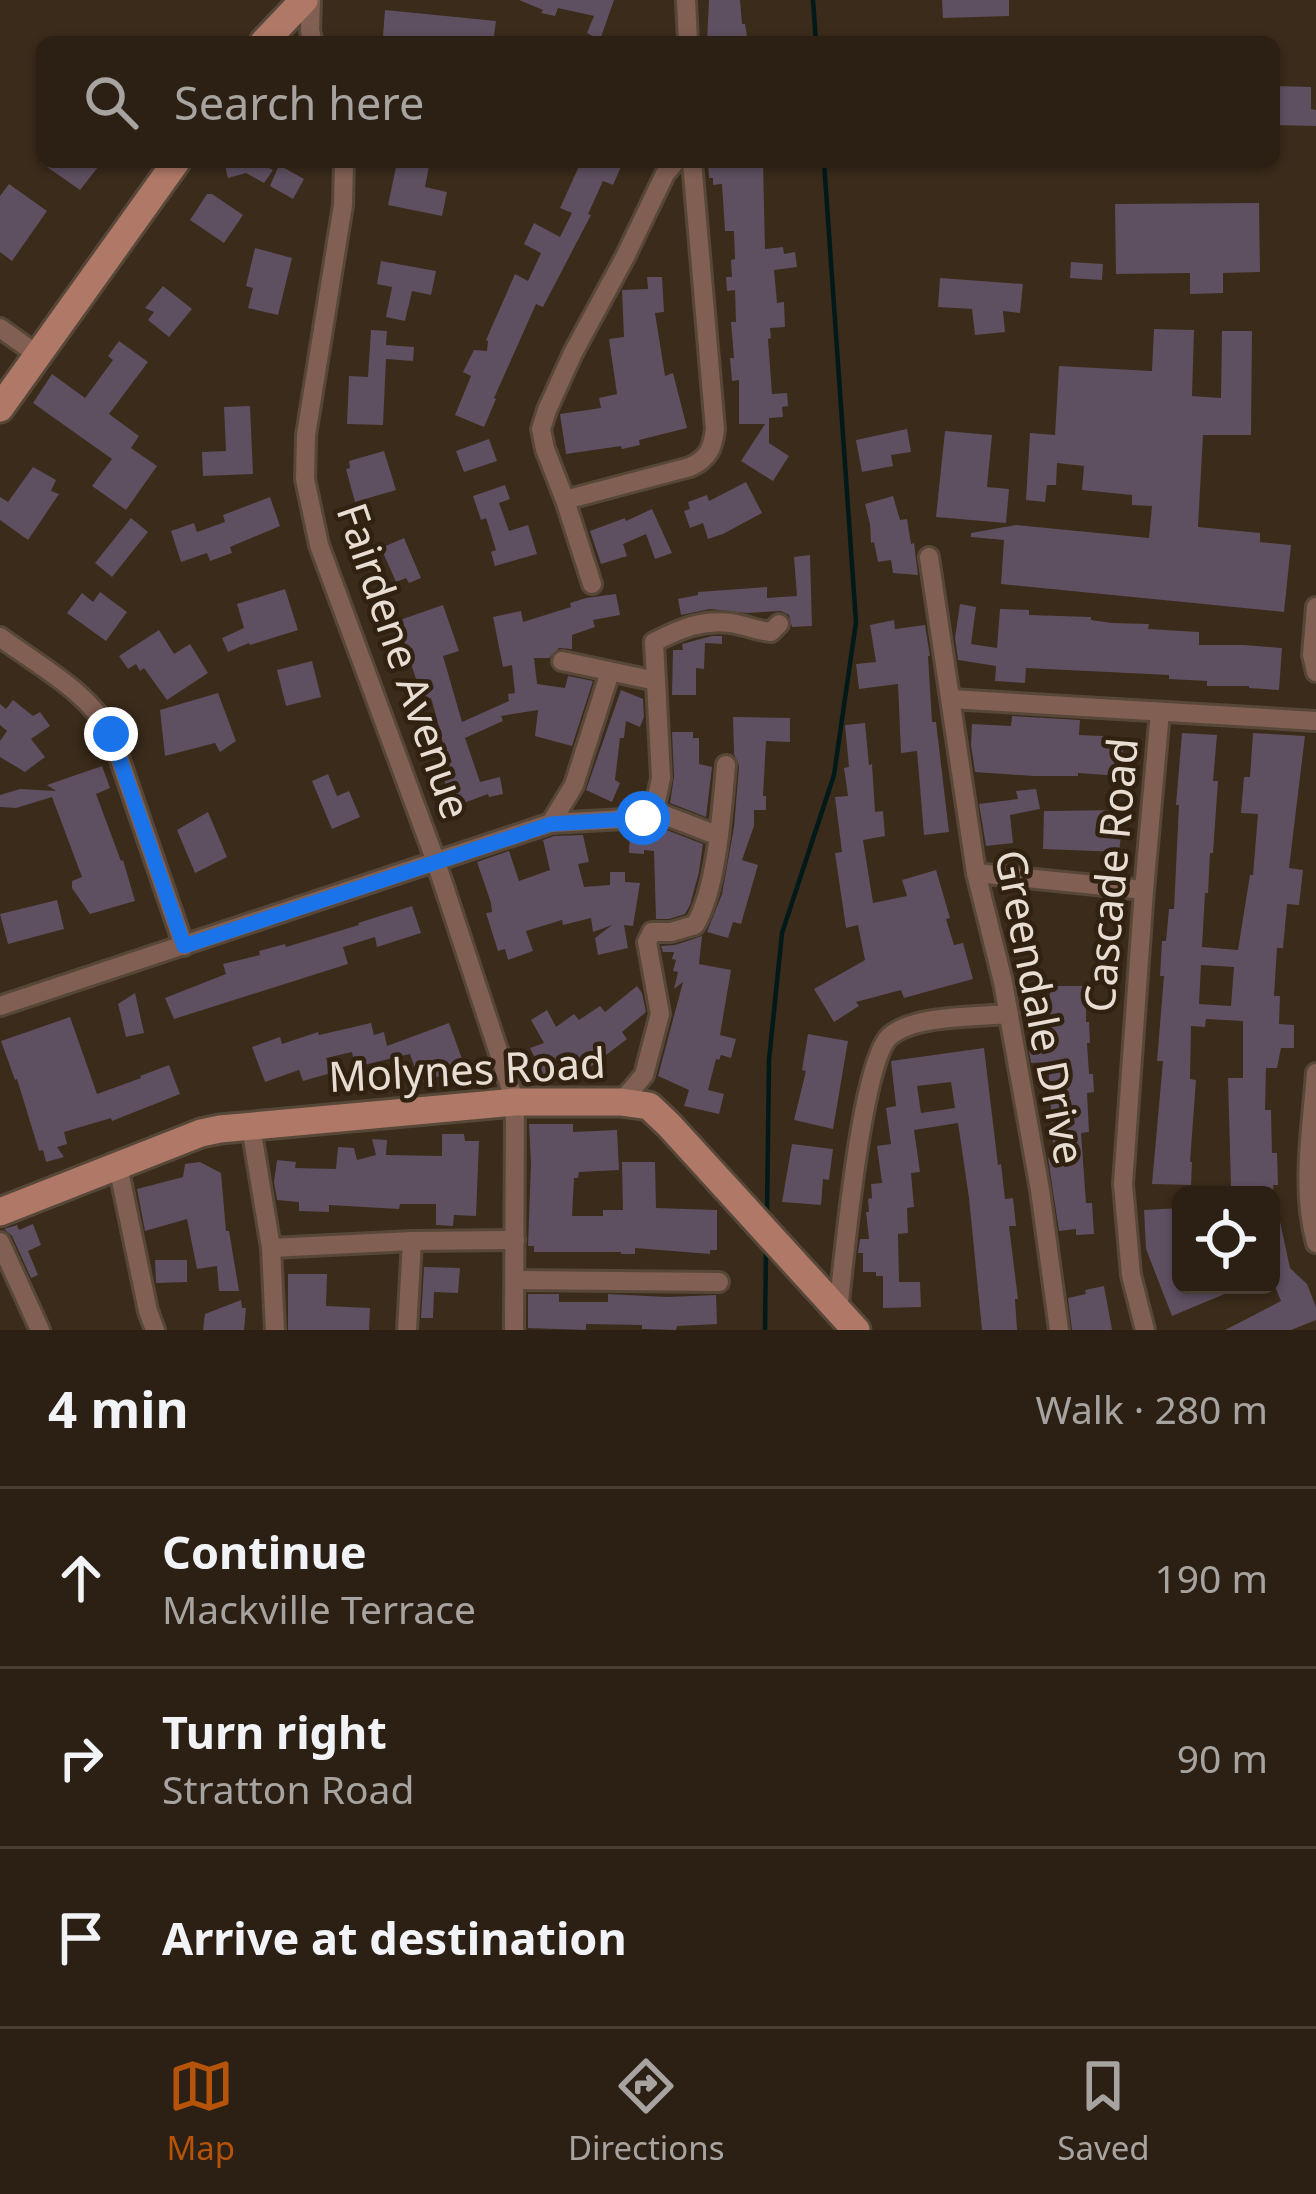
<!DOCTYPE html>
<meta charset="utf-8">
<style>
:root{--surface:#2c2014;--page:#34281d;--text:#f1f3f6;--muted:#a6a3a0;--line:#483e34;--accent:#b45309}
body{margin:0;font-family:"Noto Sans",sans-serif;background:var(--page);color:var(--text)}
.controls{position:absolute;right:36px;bottom:36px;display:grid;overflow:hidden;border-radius:18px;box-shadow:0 3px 9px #0004}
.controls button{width:108px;height:108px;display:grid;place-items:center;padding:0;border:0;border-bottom:3px solid var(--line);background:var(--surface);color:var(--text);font:60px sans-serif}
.stop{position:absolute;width:36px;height:36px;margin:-27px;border:9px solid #1a73e8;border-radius:50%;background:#fff}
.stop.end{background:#1a73e8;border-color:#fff;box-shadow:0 3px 12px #0008}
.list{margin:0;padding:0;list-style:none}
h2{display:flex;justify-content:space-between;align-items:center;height:156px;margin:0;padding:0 48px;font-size:51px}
h2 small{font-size:39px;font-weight:400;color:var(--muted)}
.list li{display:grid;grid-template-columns:78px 1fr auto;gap:36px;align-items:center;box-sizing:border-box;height:180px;padding:0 48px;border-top:3px solid var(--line)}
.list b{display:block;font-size:45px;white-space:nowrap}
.list p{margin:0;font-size:39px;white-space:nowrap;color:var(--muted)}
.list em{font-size:39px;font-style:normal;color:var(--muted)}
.icon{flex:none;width:66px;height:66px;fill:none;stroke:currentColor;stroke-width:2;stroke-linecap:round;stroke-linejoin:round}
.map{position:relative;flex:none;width:1316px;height:1330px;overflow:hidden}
.search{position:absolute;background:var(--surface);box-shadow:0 3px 9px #0004;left:36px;right:36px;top:36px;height:132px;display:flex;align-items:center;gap:30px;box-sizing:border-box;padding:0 42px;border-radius:18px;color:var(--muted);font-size:45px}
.sheet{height:696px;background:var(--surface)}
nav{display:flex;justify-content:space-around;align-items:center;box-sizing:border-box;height:168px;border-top:3px solid var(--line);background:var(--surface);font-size:33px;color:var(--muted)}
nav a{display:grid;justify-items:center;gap:6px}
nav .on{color:var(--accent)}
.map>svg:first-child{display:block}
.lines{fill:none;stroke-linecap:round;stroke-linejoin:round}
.stream{stroke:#02191a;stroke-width:4.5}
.building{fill:#5e4f61;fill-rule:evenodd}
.street-casing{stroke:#564738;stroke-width:24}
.secondary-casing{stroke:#564738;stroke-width:33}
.street{stroke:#825f53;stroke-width:18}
.secondary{stroke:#b07967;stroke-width:27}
.route{stroke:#1a73e8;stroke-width:15}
.labels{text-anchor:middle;stroke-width:9;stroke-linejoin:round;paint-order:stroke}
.street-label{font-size:42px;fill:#e7ddd3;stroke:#302110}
</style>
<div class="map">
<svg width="1316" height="1330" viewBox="0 0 1316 1330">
<rect width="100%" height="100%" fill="#3a2b1a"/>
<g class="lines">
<g class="stream">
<polyline points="813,0 816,42"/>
<polyline points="767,1213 769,1060 782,933 834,775 856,622 824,162"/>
<polyline points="765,1330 766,1248"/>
</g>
</g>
<g class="building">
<polygon points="519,0 614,0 600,40 587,33 594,16 558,8 555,16 541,13 543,10"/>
<polygon points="709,0 740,0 742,24 745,24 748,42 707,42"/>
<polygon points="942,0 1009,0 1009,16 943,18"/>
<polygon points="385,10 496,21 493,42 391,42 392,37 383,36"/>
<polygon points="1274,86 1311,87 1311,109 1316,110 1316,126 1274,125"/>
<polygon points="40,162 102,162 80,190"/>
<polygon points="224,162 270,162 270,166 267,167 273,170 264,183 246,173 228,178"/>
<polygon points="397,162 429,166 425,187 447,192 442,216 388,205"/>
<polygon points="581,162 623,162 613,185 603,181 588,214 591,215 543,307 536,304 494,398 496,399 484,427 455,415 471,376 463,372 474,350 487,351 488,341 486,340 515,274 528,281 541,253 524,244 534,223 560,237 572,213 560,208"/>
<polygon points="708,162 763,162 765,249 783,247 784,254 795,252 797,267 774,270 777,303 784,302 785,327 770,328 771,338 768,339 772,394 787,393 788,406 782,407 783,417 769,418 769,443 789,456 773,481 741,461 765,424 739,424 739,380 732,381 730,358 734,358 731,322 736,322 735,290 727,291 726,277 732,277 731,260 735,259 734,231 725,231 722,184 713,185 713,178 709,178"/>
<polygon points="279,165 304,179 293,199 270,186"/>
<polygon points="9,184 47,211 12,261 0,252 0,196"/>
<polygon points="207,194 212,194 243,215 224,243 190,220"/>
<polygon points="1259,203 1260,272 1223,273 1223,293 1190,294 1190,273 1116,274 1115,204"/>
<polygon points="255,248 292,258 278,315 248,308 253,288 246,286"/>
<polygon points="381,261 436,271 431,295 412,291 405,321 386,317 392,287 377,284"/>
<polygon points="1071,262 1103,264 1102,280 1070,278"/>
<polygon points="647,277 662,277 664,312 655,313 665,376 673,373 687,428 639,440 640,445 622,449 621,446 566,454 560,414 601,408 599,398 617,394 609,339 624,337 622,290 648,289"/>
<polygon points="940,278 1023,284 1020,313 1003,311 1005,332 975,335 972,309 938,307"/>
<polygon points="163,286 192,309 169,337 148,320 154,312 145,308"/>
<polygon points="1154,329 1194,330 1192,396 1221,398 1222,331 1252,331 1251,435 1203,435 1198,527 1260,533 1260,542 1291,545 1284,612 1001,584 1004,540 971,537 971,533 1016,525 1149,538 1152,506 1132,505 1132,495 1082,490 1084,466 1057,463 1056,485 1047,485 1045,502 1026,500 1030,433 1055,435 1059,366 1152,371"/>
<polygon points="371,330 387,331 386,345 414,347 413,361 386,359 383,425 347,424 349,376 368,377"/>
<polygon points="119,341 148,362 109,414 139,436 131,448 157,466 126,510 92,486 112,459 33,403 52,374 85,398 113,360 108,356"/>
<polygon points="250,406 253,474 203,476 202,452 226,451 224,407"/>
<polygon points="907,429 911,452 891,455 893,466 862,472 856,440"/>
<polygon points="945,431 992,435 987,487 1009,489 1006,523 936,517"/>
<polygon points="489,439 497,461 464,472 456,451"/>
<polygon points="384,451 396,490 355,502 346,469 350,468 349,461"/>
<polygon points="33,467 56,480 51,491 59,494 28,540 0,520 0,497 8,502"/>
<polygon points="746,482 762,513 723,534 708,539 703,523 690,528 684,511 690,509 688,502 707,495 709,501"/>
<polygon points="505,485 510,499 499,503 509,531 528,525 537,554 495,566 491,552 496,550 486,518 481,520 473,496"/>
<polygon points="893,496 900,520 907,519 911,544 914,543 918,575 893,573 891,560 878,562 874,542 871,543 870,524 865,504"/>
<polygon points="270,497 280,526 230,547 232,553 210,561 207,553 181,562 171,531 194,523 197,532 225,522 223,515"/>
<polygon points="652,509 672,553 655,559 646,534 623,544 627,556 601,564 590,531 625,518 626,521"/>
<polygon points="131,518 148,532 112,577 95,563"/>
<polygon points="404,538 421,578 409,583 406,578 396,582 381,548"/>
<polygon points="810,555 812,626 792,627 789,615 781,611 746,613 710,609 681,615 678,599 698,595 698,592 767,587 767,598 797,596 794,557"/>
<polygon points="285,589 298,630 250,645 249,643 228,652 222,638 244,628 237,604"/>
<polygon points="100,592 127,612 106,641 67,613 82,593 93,602"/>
<polygon points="616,594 620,615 593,620 595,627 572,635 572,649 559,648 549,658 534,658 537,684 565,688 568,676 593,681 572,746 535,736 538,710 501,716 503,721 465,738 480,782 500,777 503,794 489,797 488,794 453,807 440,767 452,762 438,731 440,730 431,698 420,701 417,689 419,688 397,621 443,605 459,651 443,656 462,722 509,701 508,694 515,693 512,665 503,667 493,617 521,611 523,622 571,607 570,603 586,598"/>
<polygon points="960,604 976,607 971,644 997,648 1000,609 1029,610 1029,615 1091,617 1091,620 1112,623 1149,624 1148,629 1199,632 1199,645 1244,645 1282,648 1279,690 1249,688 1249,686 1207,686 1207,681 1169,679 1169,675 1026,668 1025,683 995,681 996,666 958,660 955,638"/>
<polygon points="894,620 895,629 925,625 930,656 928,656 932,722 936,722 949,832 924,835 917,751 901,753 898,684 859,689 856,664 876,662 870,625"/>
<polygon points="159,630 174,654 190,644 208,673 167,700 144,668 140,671 136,664 128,669 119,656"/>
<polygon points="712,636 722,636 722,644 705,643 704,669 696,668 696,695 672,695 673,650 683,650 682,644"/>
<polygon points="312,661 321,697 286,706 277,670"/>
<polygon points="621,690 643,699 644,717 640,727 626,721 624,738 620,738 615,780 620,783 612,802 586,790"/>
<polygon points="218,693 236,741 220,752 215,743 165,756 160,710"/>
<polygon points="13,700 33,716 40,712 50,726 31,739 45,757 25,772 0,757 0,741 7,731 0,725 0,704 6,709"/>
<polygon points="1012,716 1080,720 1079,735 1124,737 1121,776 1078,773 1078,776 1034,776 975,772 971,745 972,724 1011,726"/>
<polygon points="733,717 790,718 790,742 766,741 763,796 766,796 766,810 754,810 754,826 742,860 758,865 741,924 733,922 728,938 707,932 722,894 734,827 739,766 734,754"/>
<polygon points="865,723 869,765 872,764 875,812 883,811 885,836 863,840 873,903 907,896 902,880 936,870 950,918 946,919 954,945 963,943 973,979 904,998 901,990 856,1002 859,1006 834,1022 814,989 865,960 858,925 846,928 835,853 842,852 835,797 848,796 844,768 849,767 845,725"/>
<polygon points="672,732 693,732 693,738 699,738 699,764 712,767 706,817 670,803 674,777"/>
<path d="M1182,733l35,2 -4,46h5l-5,72h-3l-2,40h-3l-3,54 36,3 12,-75h3l5,-61 -17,-1 3,-36h6l3,-44 52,3 -16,132 14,2 -4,35 -12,-1 -4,44h-6l-3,48h6l-1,28 15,1v23h-13l-4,20h-11l-1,42h6l1,43h5l1,32h-5l1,10h-32v-8h-11l-3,-109h15v-57l-37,-2 -1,8 -14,-1 -1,53 6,1 -6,82h2l-1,23 -39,-1 11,-123h-6l7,-85h-4l2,-35h4l3,-32h5l5,-104h-3zM1201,965l33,2 -3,39 -32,-2z"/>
<polygon points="102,766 110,788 96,794 121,861 123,860 135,901 90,914 72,888 72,881 82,877 52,797 16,808 0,807 0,795 20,789 56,791 47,785"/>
<polygon points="328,774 337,796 349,791 360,817 332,829 312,781"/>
<polygon points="1036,789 1040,809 1010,815 1013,843 986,846 979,804 1018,799 1016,791"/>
<polygon points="1124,810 1119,852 1043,849 1044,811"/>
<polygon points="208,812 227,857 195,873 177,830"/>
<polygon points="656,826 703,844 699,872 690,905 685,914 669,919 656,919 654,851 644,850 644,854 629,853 630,832 645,831"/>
<polygon points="583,835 589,862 578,864 584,887 610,885 610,872 625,872 625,882 640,883 633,926 624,925 628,948 598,955 595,938 612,925 593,932 591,918 563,925 562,920 526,931 533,951 508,960 505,949 498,951 486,913 492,912 491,903 477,862 509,851 519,881 550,870 543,840 554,836"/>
<polygon points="57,900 64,929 8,944 0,914"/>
<polygon points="412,906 421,933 377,947 375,937 343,947 348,964 174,1019 165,998 226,974 223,964 260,955 259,951 285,944 286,947 359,925 358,923"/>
<polygon points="702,936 699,964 731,970 720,1035 736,1039 731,1058 721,1055 719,1060 716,1059 708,1090 724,1094 719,1114 684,1106 689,1090 658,1076 683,982 674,989 678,972 673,971 676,960 672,959 674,952 663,952 661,946 675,945"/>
<polygon points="637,986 642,993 646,1012 622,1032 627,1039 585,1071 562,1082 558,1072 546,1079 530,1048 544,1043 531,1020 547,1010 556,1027 574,1014 579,1020 600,1006 605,1012"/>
<polygon points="1050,986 1086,986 1086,1022 1089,1022 1090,1043 1087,1043 1089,1074 1093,1074 1094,1092 1087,1093 1089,1132 1081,1133 1086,1203 1092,1203 1094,1234 1076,1235 1076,1229 1059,1231 1048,1158 1054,1157 1048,1062 1031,1063 1028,1045 1050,1043"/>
<polygon points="135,993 144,1033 126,1037 118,1004"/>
<polygon points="70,1017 97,1094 141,1078 140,1076 169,1065 180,1094 112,1121 111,1118 64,1132 67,1144 57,1147 64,1157 46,1162 43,1150 39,1151 17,1079 15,1080 1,1041"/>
<polygon points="371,1023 374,1035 384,1032 387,1046 449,1023 465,1067 420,1083 410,1054 355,1067 352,1052 326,1058 331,1073 303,1081 299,1070 265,1082 252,1047 280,1037 282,1044 318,1032 319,1035"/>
<polygon points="808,1034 848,1041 833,1129 794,1120 806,1071 802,1070"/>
<path d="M984,1048l14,117 3,-1 4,35 8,-1 3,28h-7l9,73h-3l2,31h-35l-13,-132 -11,-75 -44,7 6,42 -9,1 3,34 -7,1 1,25 -10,1 1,48h21l1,25 -38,1v-32h-7v-4h-13v-19h-5l2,-14h9l-3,-27h3l-1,-13 4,-1 -1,-14 11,-1 -5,-37 14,-2 -5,-36 10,-2 -5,-45zM951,1082l4,26 -34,5 -4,-27z"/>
<polygon points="529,1124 573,1124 573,1132 617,1130 619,1170 579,1172 578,1178 574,1178 572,1216 603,1216 603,1210 623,1210 622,1162 655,1162 656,1208 717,1210 717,1250 710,1250 710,1254 635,1248 635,1254 621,1254 621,1252 534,1252 534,1246 528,1246 531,1163"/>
<polygon points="442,1134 464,1134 465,1141 479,1141 476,1216 454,1215 453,1226 436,1225 436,1204 400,1204 399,1209 329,1205 329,1212 299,1211 299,1202 277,1200 274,1182 277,1160 296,1162 295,1168 336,1169 338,1147 354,1148 357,1160 376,1155 372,1139 387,1140 386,1155 442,1156"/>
<polygon points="792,1144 833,1149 829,1180 823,1179 821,1205 782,1202"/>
<polygon points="200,1162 221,1173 226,1231 229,1231 239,1291 219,1291 217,1266 197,1269 187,1219 145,1231 137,1189 183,1177 185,1164"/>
<polygon points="1181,1208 1181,1285 1246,1285 1172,1316 1146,1249 1144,1210"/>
<polygon points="1271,1208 1277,1208 1290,1268 1307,1284 1316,1307 1316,1320 1291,1330 1225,1330 1281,1301 1271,1277"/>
<polygon points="33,1224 41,1245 28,1251 38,1275 31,1278 12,1236 4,1229 17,1225 19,1230"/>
<polygon points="155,1260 187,1260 187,1282 156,1283"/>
<polygon points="424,1267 460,1268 458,1293 434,1292 433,1318 421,1318"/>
<polygon points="288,1274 327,1274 326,1306 370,1308 369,1330 288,1330"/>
<polygon points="1104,1286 1112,1330 1072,1330 1068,1298 1086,1294 1085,1290"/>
<polygon points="528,1294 559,1294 559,1302 608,1302 608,1294 667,1297 716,1295 717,1324 677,1326 676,1330 642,1329 642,1325 586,1324 586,1330 528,1328"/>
<polygon points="241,1300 242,1308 246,1308 244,1330 203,1330 205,1314"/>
</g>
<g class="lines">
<g class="street-casing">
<g id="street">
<polyline points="311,0 310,31 313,42"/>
<polyline points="686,0 688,42"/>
<polyline points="344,162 343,205 306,435 305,479 319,545 436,862 515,1102 514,1330"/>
<polyline points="0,328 38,355"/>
<path d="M565,500l125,-33c18,-8 23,-19 25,-38l-23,-267"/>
<polyline points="929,557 976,873 1003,982 1040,1190 1059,1330"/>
<polyline points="592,584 565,500 545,449 541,429 547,410 573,353 625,257 665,174 675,162"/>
<polyline points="1316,607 1312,655 1316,672"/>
<path d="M0,637c39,29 88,54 111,97l73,212"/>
<polyline points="562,661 656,681"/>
<polyline points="951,699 1316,721"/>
<polyline points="654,811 719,836"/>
<polyline points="551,823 574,785 610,672"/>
<polyline points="976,873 1144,890"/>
<path d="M0,1006l551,-183 92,-5 11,-7 7,-33 -7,-136c26,-13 48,-23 77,-19 14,2 26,8 40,9l8,-8"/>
<path d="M1316,1073c-4,56 -15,115 0,170"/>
<path d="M621,1102l23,-27 16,-61 -13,-72 5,-10h19l24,-7c22,-36 27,-116 31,-160"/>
<polyline points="251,1127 271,1248 275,1330"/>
<polyline points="118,1166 148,1311 155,1330"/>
<polyline points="0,1242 40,1330"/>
<polyline points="271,1248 412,1241 515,1240"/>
<polyline points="515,1280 719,1282"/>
<path d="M838,1310c6,-48 23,-249 52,-274 24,-21 87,-19 119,-22"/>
<polyline points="407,1330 412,1241"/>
<polyline points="1145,1330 1131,1275 1123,1184 1144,890 1160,712"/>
</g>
</g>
<g class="secondary-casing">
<g id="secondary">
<polyline points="264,42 304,0"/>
<polyline points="0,408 176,162"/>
<polyline points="0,1212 201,1133 220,1129 515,1102 621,1102 649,1106 669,1125 856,1330"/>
</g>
</g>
<use href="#street" class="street"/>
<use href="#secondary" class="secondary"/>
</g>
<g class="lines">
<polyline class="route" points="111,734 184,946 551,824 643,818"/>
</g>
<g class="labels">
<g class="street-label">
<text transform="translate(404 661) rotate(71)" y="15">Fairdene Avenue</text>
<text transform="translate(1111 875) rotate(-85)" y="15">Cascade Road</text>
<text transform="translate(1040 1007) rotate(79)" y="15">Greendale Drive</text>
<text transform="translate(467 1070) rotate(-3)" y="15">Molynes Road</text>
</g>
</g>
</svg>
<div class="controls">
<button><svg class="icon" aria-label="locate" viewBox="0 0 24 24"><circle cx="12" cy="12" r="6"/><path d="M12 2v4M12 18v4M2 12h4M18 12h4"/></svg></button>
</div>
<div class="stop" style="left:643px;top:818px"></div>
<div class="stop end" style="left:111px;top:734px"></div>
<div class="search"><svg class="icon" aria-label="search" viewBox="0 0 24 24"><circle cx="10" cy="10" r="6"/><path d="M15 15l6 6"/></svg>Search here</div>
</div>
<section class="sheet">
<h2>4 min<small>Walk · 280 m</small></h2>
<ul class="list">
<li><svg class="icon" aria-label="ahead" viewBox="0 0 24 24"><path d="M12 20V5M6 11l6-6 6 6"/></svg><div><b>Continue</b><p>Mackville Terrace</p></div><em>190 m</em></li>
<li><svg class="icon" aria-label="right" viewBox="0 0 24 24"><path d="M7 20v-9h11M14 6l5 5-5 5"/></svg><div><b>Turn right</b><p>Stratton Road</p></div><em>90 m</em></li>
<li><svg class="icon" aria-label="arrive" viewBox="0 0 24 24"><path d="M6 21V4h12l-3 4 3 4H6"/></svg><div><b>Arrive at destination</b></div></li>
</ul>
</section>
<nav>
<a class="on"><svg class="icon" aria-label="map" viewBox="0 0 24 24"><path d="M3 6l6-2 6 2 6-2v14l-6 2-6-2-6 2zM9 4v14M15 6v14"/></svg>Map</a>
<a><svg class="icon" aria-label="directions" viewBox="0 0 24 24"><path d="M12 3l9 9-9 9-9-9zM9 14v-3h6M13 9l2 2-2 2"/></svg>Directions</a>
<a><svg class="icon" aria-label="saved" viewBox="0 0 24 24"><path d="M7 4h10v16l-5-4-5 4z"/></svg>Saved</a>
</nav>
